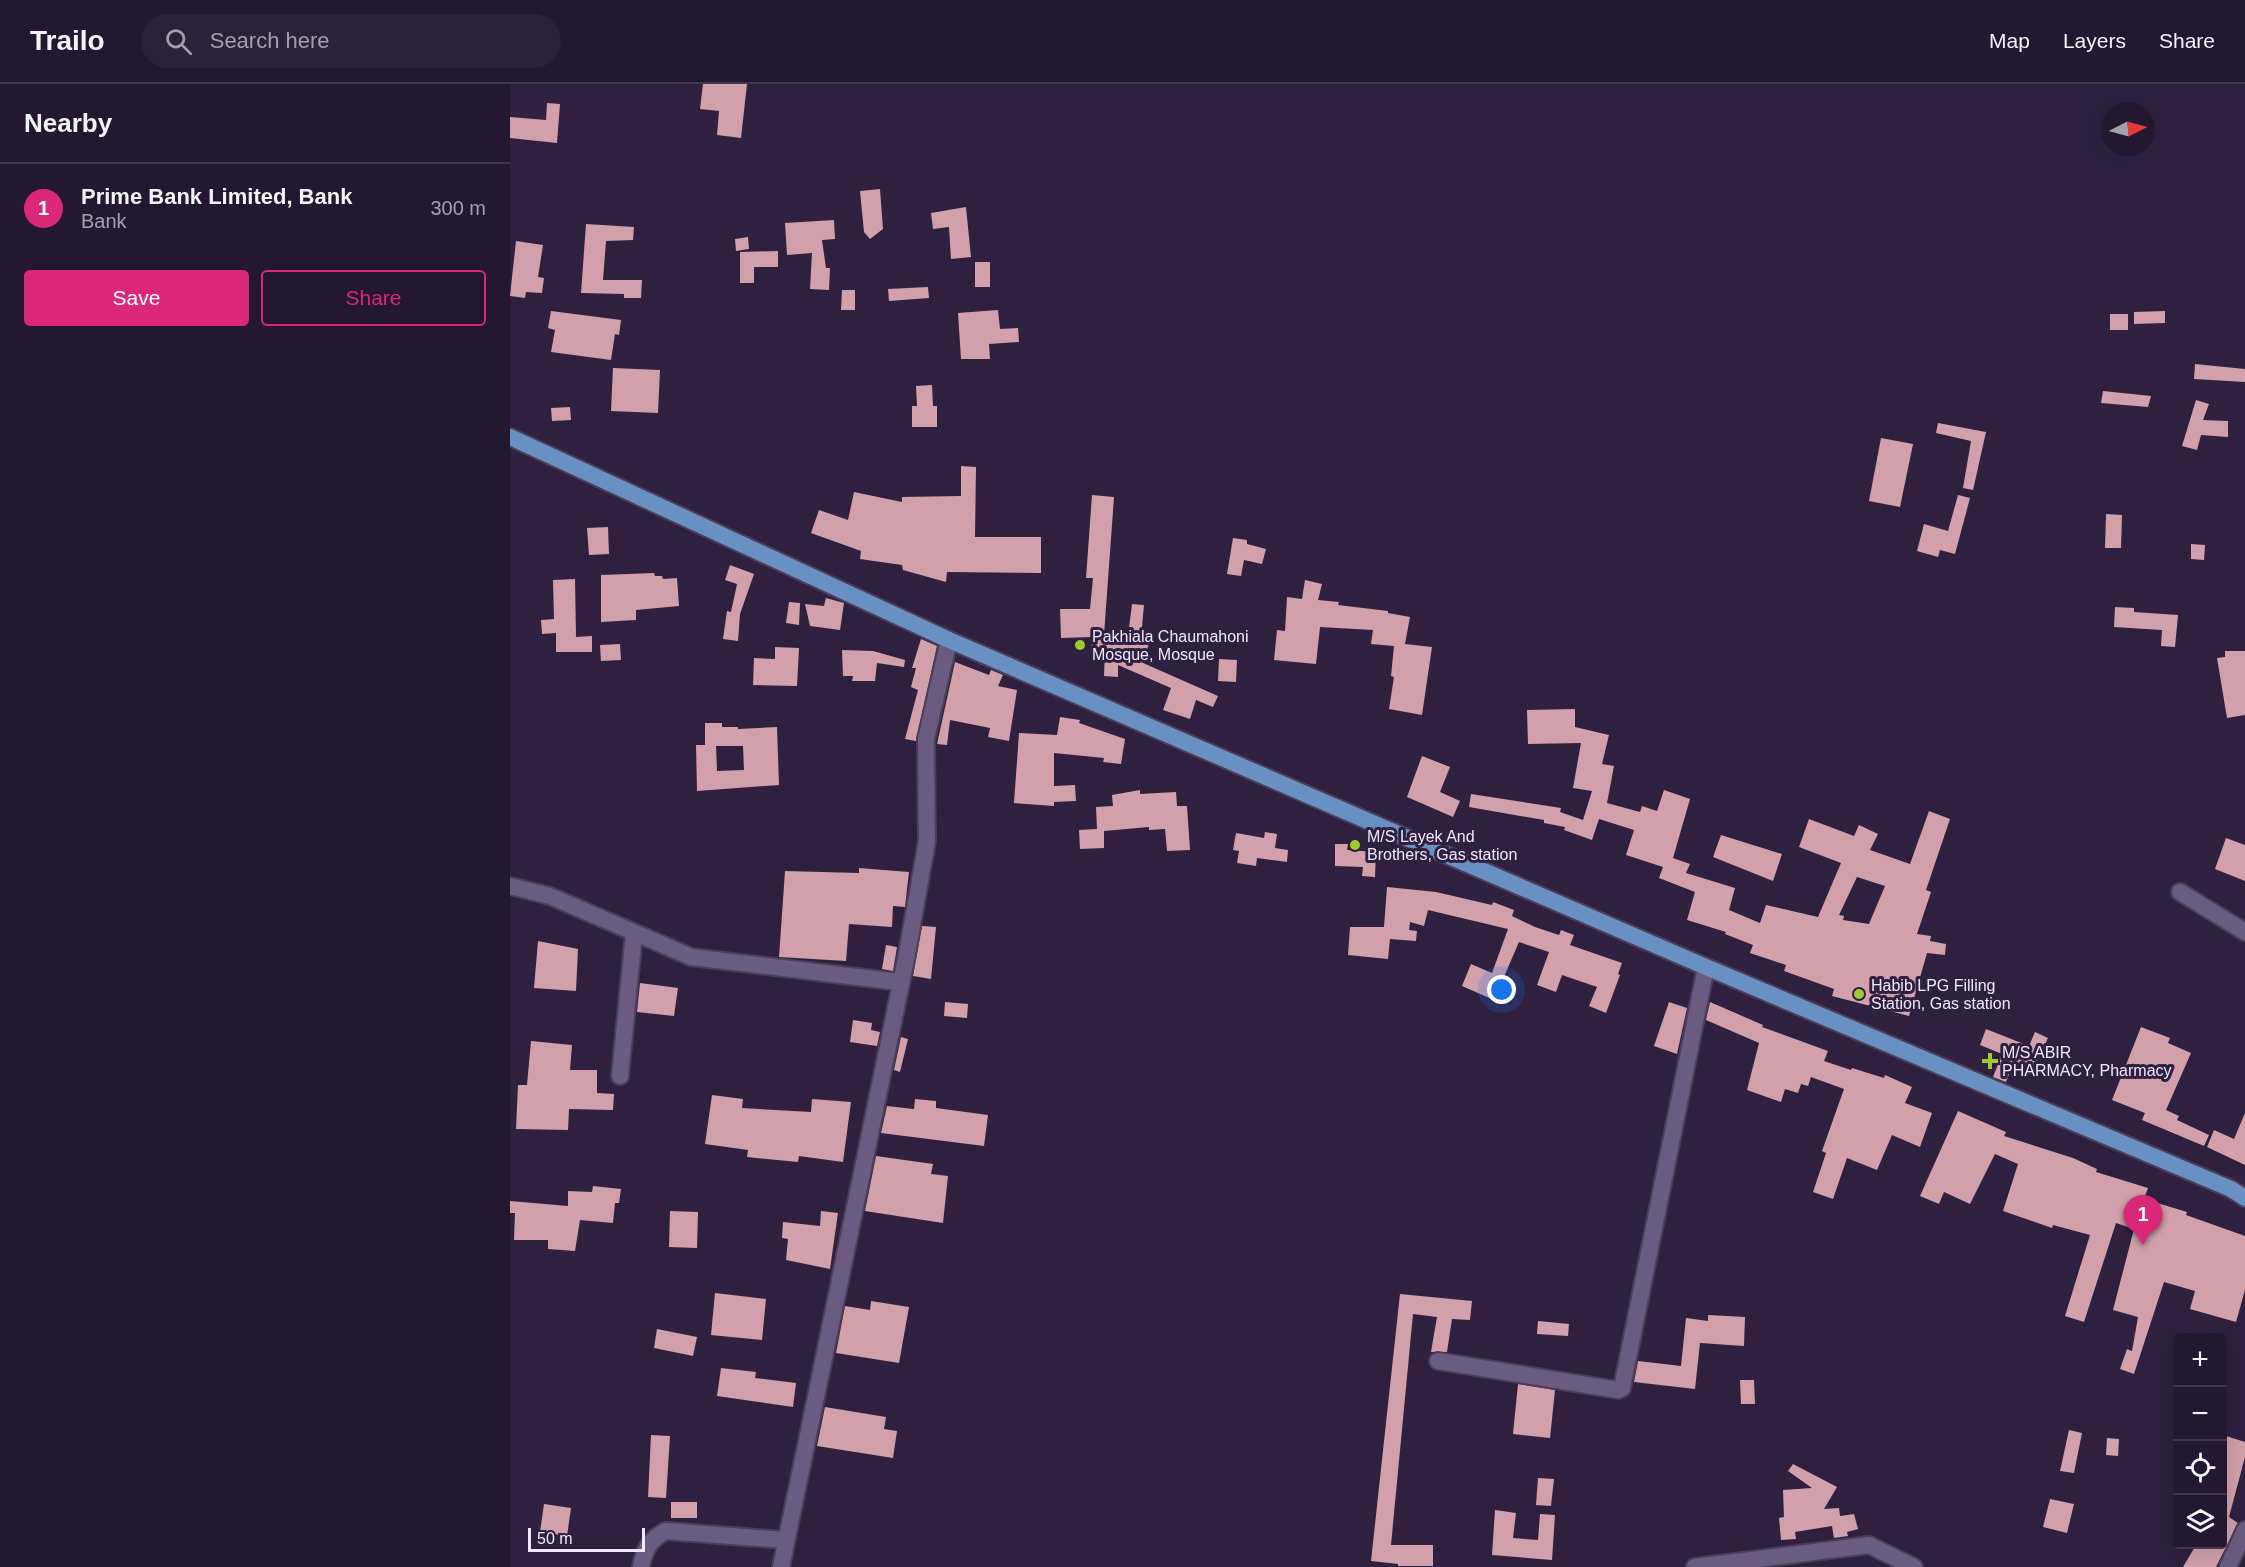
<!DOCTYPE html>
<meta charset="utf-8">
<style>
:root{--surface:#231830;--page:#2b2138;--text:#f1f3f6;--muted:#a3a0ab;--line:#40374c;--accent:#db2777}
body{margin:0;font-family:Arial,sans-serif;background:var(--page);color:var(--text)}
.controls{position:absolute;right:18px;bottom:18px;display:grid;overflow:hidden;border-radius:6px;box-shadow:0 6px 24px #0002}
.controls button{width:54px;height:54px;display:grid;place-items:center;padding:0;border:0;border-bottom:2px solid var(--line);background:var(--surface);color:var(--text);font:30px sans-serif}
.compass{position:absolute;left:1591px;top:18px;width:54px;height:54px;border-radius:50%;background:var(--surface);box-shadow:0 6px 24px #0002;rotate:84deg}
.scale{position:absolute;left:18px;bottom:15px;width:117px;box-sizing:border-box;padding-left:6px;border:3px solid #f0e7fc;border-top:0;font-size:16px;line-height:21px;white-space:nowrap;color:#f0e7fc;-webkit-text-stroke:4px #2f2040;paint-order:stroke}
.you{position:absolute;left:992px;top:906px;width:21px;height:21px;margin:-15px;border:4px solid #fff;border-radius:50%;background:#1a73e8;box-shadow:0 0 0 9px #1a73e833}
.badge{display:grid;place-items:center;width:39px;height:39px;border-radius:50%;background:var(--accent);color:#fff;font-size:20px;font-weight:700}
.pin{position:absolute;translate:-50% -50px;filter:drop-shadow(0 2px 3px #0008)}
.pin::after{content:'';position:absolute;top:32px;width:21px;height:18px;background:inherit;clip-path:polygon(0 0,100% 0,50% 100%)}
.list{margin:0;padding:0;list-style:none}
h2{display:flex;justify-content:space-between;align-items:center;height:78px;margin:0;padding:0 24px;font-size:26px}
h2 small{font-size:20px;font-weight:400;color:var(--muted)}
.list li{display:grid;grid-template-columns:39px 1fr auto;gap:18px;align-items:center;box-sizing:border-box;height:90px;padding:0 24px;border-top:2px solid var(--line)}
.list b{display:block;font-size:22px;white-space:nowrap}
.list p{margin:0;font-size:20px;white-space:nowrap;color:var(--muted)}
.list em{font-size:20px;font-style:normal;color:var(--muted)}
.actions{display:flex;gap:12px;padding:18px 24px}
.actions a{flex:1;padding:14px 0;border:2px solid var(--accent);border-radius:6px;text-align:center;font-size:21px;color:var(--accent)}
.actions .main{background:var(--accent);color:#fff}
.icon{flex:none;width:33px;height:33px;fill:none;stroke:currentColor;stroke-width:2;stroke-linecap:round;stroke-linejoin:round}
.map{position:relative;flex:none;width:1735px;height:1483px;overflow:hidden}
header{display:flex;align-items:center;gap:36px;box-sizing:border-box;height:84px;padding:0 30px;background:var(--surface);border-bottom:2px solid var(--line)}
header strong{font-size:28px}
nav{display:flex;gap:33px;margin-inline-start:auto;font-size:21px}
.search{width:420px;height:54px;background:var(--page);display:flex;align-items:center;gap:15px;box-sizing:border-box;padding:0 21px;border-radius:33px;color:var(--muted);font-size:22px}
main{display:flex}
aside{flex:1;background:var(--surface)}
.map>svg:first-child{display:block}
.building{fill:#d1a0ab;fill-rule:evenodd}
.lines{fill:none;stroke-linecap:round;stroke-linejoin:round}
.minor-casing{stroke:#4b3e59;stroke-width:20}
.primary-casing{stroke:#4b3e59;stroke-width:20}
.minor{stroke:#6b5b80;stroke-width:16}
.primary{stroke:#6990c3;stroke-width:16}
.poi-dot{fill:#9fca2d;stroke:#2f2040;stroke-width:2}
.labels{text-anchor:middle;stroke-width:6;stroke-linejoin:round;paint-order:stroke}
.poi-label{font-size:16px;fill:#f0e7fc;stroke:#2f2040;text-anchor:start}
</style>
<header>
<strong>Trailo</strong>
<div class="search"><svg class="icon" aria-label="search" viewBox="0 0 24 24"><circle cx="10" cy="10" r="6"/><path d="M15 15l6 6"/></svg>Search here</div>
<nav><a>Map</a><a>Layers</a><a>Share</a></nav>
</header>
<main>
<aside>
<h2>Nearby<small></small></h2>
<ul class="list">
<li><span class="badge">1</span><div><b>Prime Bank Limited, Bank</b><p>Bank</p></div><em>300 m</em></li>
</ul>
<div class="actions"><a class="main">Save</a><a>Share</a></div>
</aside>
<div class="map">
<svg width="1735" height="1483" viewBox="0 0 1735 1483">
<rect width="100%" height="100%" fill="#2f2040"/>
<g class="building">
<polygon points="193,0 237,0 231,54 207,51 209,27 190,25"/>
<polygon points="37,19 50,20 47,59 0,54 0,33 36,36"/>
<polygon points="370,105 373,145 360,155 354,148 350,107"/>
<polygon points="456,123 461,173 441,175 439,143 423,145 421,129"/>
<polygon points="324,136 325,155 312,156 316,184 320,184 319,206 300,205 302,169 277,171 275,139"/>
<polygon points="76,140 124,143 123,156 96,157 93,196 132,196 131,214 114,214 114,210 71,209"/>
<polygon points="238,153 239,165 226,167 225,155"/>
<polygon points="6,157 33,161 28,193 34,194 32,209 16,208 15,214 0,212"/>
<polygon points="268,167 268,183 244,183 244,199 230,199 230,168"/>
<rect x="465" y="178" width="15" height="25"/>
<polygon points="418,203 419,214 379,217 378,205"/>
<polygon points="332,206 345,206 345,226 331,226"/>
<polygon points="488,226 490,245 508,244 509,258 479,260 480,275 451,275 448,229"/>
<polygon points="41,227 111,236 109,251 105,250 101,276 41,268 45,246 38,244"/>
<polygon points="1655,227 1655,239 1624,240 1624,228"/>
<rect x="1600" y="230" width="18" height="16"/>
<polygon points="1685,280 1735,285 1735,298 1684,295"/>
<polygon points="103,284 150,286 148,329 101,327"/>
<polygon points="422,301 423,322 427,322 427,343 402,343 402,322 407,322 406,302"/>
<polygon points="1593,307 1641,312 1638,323 1591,319"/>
<polygon points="1686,316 1699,320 1693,336 1718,337 1718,353 1691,351 1687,366 1672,362"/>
<polygon points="60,323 61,336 42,337 41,324"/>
<polygon points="1428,339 1476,348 1463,406 1453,404 1461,357 1426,349"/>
<polygon points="1371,354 1403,360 1390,423 1359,417"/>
<polygon points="451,382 466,383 465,453 531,453 531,489 437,488 436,498 393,486 392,481 350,475 351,467 301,449 309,426 338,436 344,408 392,418 392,413 451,412"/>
<polygon points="582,411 604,413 594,551 618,552 622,520 634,521 631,553 640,556 633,579 708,612 703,623 686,616 680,635 653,626 661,604 608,581 608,593 594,592 595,564 581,563 582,553 551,554 550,525 580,525 583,494 576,494"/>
<polygon points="1448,411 1460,414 1445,470 1430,466 1428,473 1407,467 1414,440 1438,447"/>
<polygon points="1596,430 1612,431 1611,464 1595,464"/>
<polygon points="98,443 99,470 79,471 77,444"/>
<polygon points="723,454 737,456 737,460 756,465 752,480 734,476 731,492 717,490"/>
<polygon points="1681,460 1695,461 1694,476 1681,475"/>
<polygon points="220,481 244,490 230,530 228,557 213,555 217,527 221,528 227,500 215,496"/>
<polygon points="144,489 145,492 152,492 153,495 167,494 169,522 126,526 126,536 91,538 91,491"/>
<polygon points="65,495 66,553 82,552 82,568 46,568 46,549 32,550 31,536 44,535 43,496"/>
<polygon points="795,496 812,500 808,516 829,518 828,521 878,527 878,529 900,533 895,560 922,563 912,631 879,625 884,593 881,592 884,562 861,560 863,546 810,543 806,580 764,576 767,546 775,547 777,513 792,515"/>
<polygon points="316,514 334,519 330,546 300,542 295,520 314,522"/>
<polygon points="279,518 290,519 289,541 276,539"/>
<polygon points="1605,523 1624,524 1624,528 1668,531 1665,563 1651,562 1652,546 1604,543"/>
<polygon points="411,555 427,562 406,657 395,655 408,606 401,603 406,584 402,584"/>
<polygon points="110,560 111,576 91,577 90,561"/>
<polygon points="265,563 289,564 287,602 243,601 244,574 265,575"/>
<polygon points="332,566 363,567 395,576 394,583 367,579 365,597 342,597 343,592 333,592"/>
<polygon points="1715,567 1735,567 1735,631 1717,634 1707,574 1715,573"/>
<polygon points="709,575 727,576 726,598 708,597"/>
<polygon points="445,578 479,591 481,586 493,591 488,602 507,606 499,657 478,653 480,644 440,636 437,661 427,660"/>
<path d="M1065,625v18l34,8 -7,29 12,2 -7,37 33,9 2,-6 15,5 7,-21 26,9 -17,59 17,6 -4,9 49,15 -6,22 31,13 6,-18 52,12 23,-54 -42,-16 10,-28 45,17 5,-11 19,9 -8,16 40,14 19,-53 21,8 -24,71 5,2 -14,42 14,2 -1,5 16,3 -1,11 -18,-2 -18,63 -77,-20 2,-7 -50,-18 2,-6 -36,-12 3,-8 -28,-11 1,-2 -39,-12 8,-28 -36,-14 4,-11 -37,-12 8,-25 -35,-11 -7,21 -28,-10 1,-3 -21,-4v-3l-75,-13 2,-13 90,14 -1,4 23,8 9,-29 -19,-3 8,-45 -53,1 -1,-34zM1347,793l28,9 -16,38 -26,-4 1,-4 -5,-1z"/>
<polygon points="550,633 570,636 569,639 615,655 611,680 593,678 594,674 544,669 544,702 565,701 566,717 544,718 544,722 504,719 509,649 547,651"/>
<path d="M195,639h17v4h16v2l39,-2 2,58 -82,6 -1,-46h9zM206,662h27l1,24 -27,1z"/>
<polygon points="912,672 940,683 930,708 950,717 943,733 897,713"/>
<polygon points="630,706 630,710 666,708 667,722 677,722 680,766 657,767 655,745 639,746 639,743 594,747 594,764 570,765 569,746 587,745 586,723 603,722 602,711"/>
<polygon points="755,748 767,750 765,764 778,766 777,778 747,774 746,782 727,779 729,767 723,766 726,749 754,754"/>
<polygon points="1211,751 1272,770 1263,797 1203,773"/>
<polygon points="1716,754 1735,761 1735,797 1705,785"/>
<polygon points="825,760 838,760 837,766 866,768 865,793 852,792 853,783 825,782"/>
<polygon points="349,784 399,788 395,823 383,822 382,843 339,840 336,877 269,873 275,787 349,789"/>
<polygon points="877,803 926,808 982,821 983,818 1004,826 1002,832 1025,843 1049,851 1051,846 1064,851 1060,861 1112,879 1108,890 1110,891 1096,929 1079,922 1087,903 1052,891 1046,908 1027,901 1039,868 1009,858 984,916 952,902 961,880 982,889 998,845 918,826 914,842 900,838 899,846 907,847 906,857 880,855 878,875 838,871 840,843 874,843"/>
<polygon points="412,842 426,843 421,895 403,892"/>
<polygon points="28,857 68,865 66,907 24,904"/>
<polygon points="376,861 387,863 383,887 372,885"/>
<polygon points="130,899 168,904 164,932 127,928"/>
<polygon points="435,918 458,920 457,934 434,932"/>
<polygon points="1159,918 1177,924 1167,970 1144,962"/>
<polygon points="1200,918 1253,941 1252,943 1318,967 1314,977 1341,986 1342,984 1374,994 1375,991 1402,1003 1395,1019 1422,1029 1410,1063 1382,1051 1367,1086 1337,1074 1323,1115 1303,1108 1316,1069 1312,1067 1334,1005 1301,993 1298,1002 1291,1000 1288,1009 1275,1005 1271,1018 1237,1006 1249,959 1196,936"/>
<polygon points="343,936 362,939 361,946 370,948 367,962 340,958"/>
<polygon points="1631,943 1660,954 1658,959 1681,969 1656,1026 1669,1032 1667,1036 1699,1051 1694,1062 1632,1036 1635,1029 1602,1016"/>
<polygon points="1476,945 1519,962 1525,948 1538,954 1523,986 1504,977 1496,998 1483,993 1492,970 1470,961"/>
<polygon points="391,953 398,955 390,988 384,986"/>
<polygon points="21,957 62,961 60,986 87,986 87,1009 104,1010 103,1026 59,1025 58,1046 6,1045 8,1001 17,1001"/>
<polygon points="202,1011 233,1015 232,1024 301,1028 302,1015 341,1018 333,1078 289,1072 288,1078 237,1073 238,1066 195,1060"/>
<polygon points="405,1015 426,1017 426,1024 478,1031 474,1062 371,1049 377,1022 404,1025"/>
<polygon points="1448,1027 1496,1048 1494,1052 1563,1074 1587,1085 1586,1088 1638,1104 1634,1115 1677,1128 1676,1131 1735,1152 1735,1206 1726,1238 1680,1225 1685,1207 1654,1198 1624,1290 1610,1285 1617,1265 1622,1267 1628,1233 1603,1226 1624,1145 1606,1139 1574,1238 1555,1232 1580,1151 1543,1141 1542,1144 1493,1127 1508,1080 1485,1070 1460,1120 1434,1108 1429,1120 1410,1112"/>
<polygon points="1735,1029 1735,1081 1697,1063 1704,1046 1724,1055"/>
<polygon points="366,1072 423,1080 421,1090 438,1092 433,1139 355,1127"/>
<polygon points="83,1102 111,1105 109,1119 105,1119 103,1139 70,1136 65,1167 38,1165 38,1156 4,1156 5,1129 0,1129 0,1117 58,1122 58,1107 82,1108"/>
<polygon points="160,1127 188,1128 187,1164 159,1163"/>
<polygon points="311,1127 328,1129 320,1185 276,1176 278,1155 272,1154 273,1138 310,1142"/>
<polygon points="205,1209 256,1215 252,1256 201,1251"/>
<polygon points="890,1210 962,1217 960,1236 942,1235 937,1268 921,1268 927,1233 903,1230 881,1461 923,1461 923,1482 888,1482 888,1480 861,1477"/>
<polygon points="361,1217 399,1223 389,1279 326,1269 335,1222 360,1226"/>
<polygon points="1198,1231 1235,1233 1234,1262 1190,1259 1185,1305 1124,1298 1128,1277 1171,1282 1176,1234 1198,1237"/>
<polygon points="1028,1237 1059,1240 1058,1252 1027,1250"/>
<polygon points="147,1245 187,1253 183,1272 144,1264"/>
<polygon points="211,1284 246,1288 245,1294 286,1299 283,1323 207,1312"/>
<polygon points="1230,1296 1244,1296 1245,1320 1231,1320"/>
<polygon points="1008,1300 1045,1306 1040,1354 1003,1350"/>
<polygon points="315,1323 376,1333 374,1345 387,1347 383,1374 307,1362"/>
<polygon points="1559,1346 1572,1349 1564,1389 1550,1387"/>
<polygon points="141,1351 160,1352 156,1414 138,1413"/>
<polygon points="1713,1351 1735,1358 1735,1373 1719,1433 1728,1439 1706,1483 1673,1483 1686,1461 1713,1461"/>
<polygon points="1597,1354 1609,1355 1608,1372 1596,1371"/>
<polygon points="1283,1380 1327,1403 1314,1425 1329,1424 1330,1432 1344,1430 1348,1445 1337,1448 1338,1452 1324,1454 1322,1442 1285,1448 1286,1455 1271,1456 1269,1434 1274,1433 1273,1406 1302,1404 1278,1387"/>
<polygon points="1028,1394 1044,1395 1041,1422 1026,1421"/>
<polygon points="1540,1415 1564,1420 1557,1449 1533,1443"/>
<rect x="161" y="1418" width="26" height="16"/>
<polygon points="34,1420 61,1424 57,1452 30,1448"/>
<polygon points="985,1426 1006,1429 1003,1454 1028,1456 1030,1430 1045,1431 1042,1476 982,1471"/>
</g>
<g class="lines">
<g class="minor-casing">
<g id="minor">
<polyline points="0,802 40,812 181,873 389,898"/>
<polyline points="1670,808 1735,848"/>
<polyline points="110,992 124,849"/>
<polyline points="928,1277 1108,1306 1112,1304 1196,883"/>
<path d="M131,1483c3,-17 9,-28 25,-36l118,9"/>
<polyline points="271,1483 396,875 417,757 416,655 439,556"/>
<polyline points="1185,1483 1359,1461 1404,1483"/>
<polyline points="1718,1483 1735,1446"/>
</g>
</g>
<g class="primary-casing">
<polyline id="primary" points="0,353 439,556 1196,883 1721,1105 1735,1114"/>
</g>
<use href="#minor" class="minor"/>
<use href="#primary" class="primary"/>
</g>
<g class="poi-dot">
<circle cx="570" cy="561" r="6"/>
<circle cx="845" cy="761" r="6"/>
<circle cx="1349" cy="910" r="6"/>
<path d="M1477 968h6v6h6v6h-6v6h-6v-6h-6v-6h6z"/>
</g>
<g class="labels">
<g class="poi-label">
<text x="582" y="558">Pakhiala Chaumahoni<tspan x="582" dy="18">Mosque, Mosque</tspan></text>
<text x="857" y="758">M/S Layek And<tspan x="857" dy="18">Brothers, Gas station</tspan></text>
<text x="1361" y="907">Habib LPG Filling<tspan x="1361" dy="18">Station, Gas station</tspan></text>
<text x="1492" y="974">M/S ABIR<tspan x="1492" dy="18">PHARMACY, Pharmacy</tspan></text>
</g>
</g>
</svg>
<div class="controls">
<button>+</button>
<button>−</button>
<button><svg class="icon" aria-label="locate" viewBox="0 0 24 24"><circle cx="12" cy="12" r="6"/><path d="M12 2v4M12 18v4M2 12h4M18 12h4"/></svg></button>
<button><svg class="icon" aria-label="layers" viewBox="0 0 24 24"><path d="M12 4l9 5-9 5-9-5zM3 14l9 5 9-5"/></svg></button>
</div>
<svg class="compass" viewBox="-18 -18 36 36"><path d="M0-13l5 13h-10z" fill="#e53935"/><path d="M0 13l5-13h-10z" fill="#a3a0ab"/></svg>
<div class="scale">50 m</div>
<div class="you"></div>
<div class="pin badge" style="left:1633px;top:1161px">1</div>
</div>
</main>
